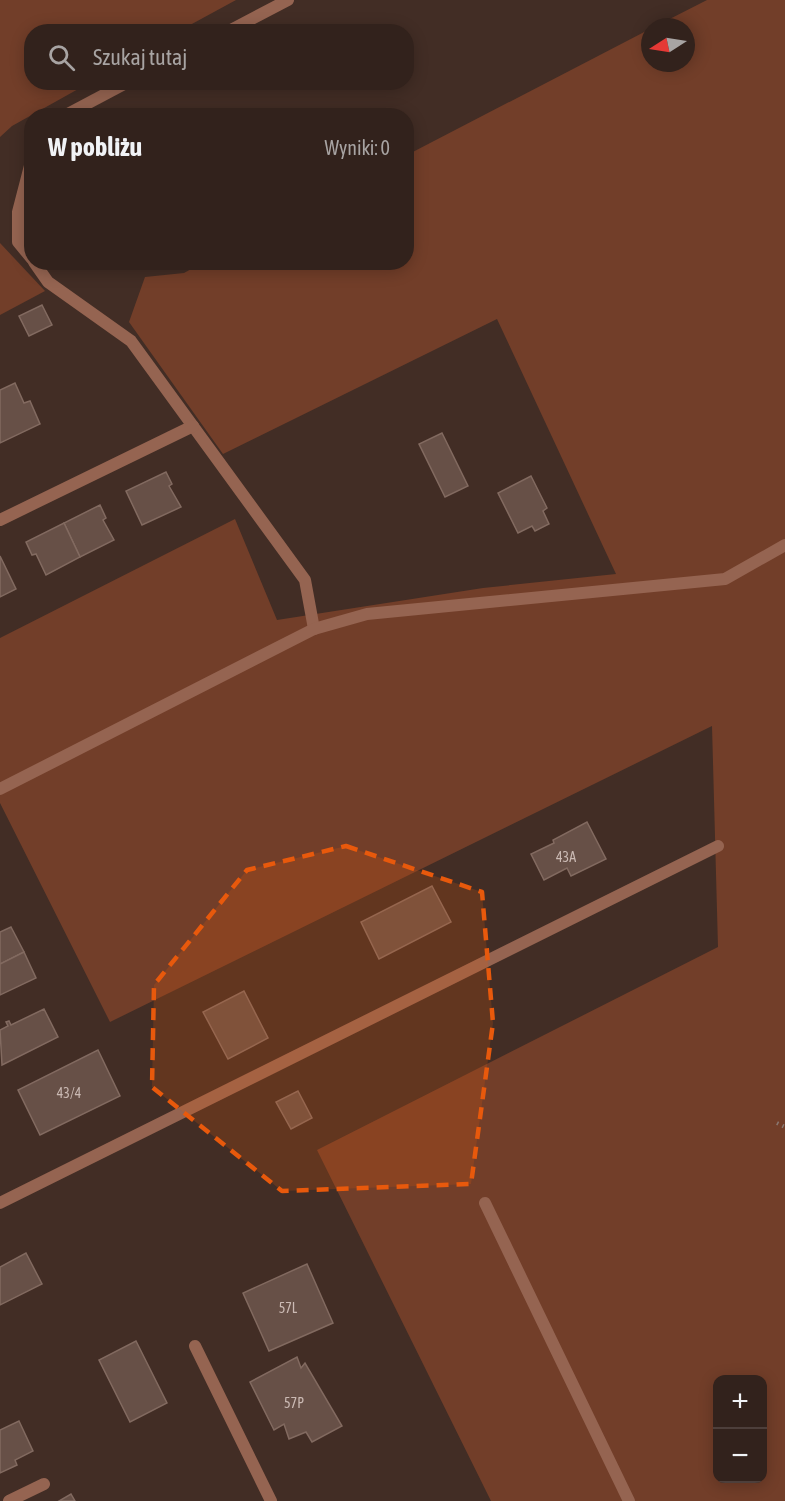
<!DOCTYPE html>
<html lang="pl">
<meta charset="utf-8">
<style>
:root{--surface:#32221c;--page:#3d2f29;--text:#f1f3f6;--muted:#a8a4a3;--line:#4d3f3b}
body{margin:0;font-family:"Asap Condensed",sans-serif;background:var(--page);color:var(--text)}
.controls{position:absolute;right:18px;bottom:18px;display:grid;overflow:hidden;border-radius:12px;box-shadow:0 3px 15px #0003}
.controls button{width:54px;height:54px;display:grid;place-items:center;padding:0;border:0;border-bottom:2px solid var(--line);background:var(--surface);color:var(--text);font:30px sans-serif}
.compass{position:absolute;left:641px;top:18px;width:54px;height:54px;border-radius:50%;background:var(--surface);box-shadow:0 3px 15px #0003;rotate:258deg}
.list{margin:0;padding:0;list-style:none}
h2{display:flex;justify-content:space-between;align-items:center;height:78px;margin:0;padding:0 24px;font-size:26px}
h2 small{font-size:20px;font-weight:400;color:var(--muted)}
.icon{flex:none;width:33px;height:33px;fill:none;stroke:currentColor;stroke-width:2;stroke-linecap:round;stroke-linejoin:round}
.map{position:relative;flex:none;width:785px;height:1501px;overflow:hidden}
.search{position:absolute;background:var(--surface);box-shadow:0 3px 15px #0003;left:24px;top:24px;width:390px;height:66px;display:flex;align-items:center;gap:15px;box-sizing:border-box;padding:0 21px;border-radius:24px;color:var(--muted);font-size:22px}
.panel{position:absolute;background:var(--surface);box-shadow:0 3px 15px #0003;left:24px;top:108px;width:390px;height:162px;border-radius:24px}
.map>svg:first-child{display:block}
.green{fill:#723e29;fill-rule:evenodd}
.building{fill:#675047;stroke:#826a60;stroke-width:1.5}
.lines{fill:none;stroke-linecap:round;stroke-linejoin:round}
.path{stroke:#8a7871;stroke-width:4;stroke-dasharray:1.5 4.5;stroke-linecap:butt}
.service{stroke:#956451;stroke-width:12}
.minor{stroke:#956451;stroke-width:12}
.marked{fill:#e8590c;fill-opacity:0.2;stroke:#e8590c;stroke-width:4.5;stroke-dasharray:12 8;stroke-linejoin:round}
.labels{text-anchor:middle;stroke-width:5;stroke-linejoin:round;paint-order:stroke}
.number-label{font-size:14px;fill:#cbbab4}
</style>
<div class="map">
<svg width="785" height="1501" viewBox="0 0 785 1501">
<rect width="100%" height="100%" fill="#422d25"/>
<g class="green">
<polygon points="0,0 236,0 179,31 32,32 32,82 89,83 12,126 0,137"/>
<path d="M707,0h78v1501h-294l-174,-351 401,-203 -6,-221 -602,296 -110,-219v-165l235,-119 42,101 206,-32 133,-14 -119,-255 -274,135 -94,-132 16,-45 39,-4 18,-10 204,-1 1,-107 243,-126v34h36v-36h-32zM718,1380h44v98h-44z"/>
<polygon points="0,243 45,291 0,315"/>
</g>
<g class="building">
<polygon points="42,305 52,325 29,336 19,316"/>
<polygon points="15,383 24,403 30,401 40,424 0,443 0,390"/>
<polygon points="442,433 468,486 445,497 419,444"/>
<polygon points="166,472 172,484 169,486 181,507 142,525 126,491"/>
<polygon points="531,476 547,508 543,511 549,524 535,531 532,526 518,533 498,493"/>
<polygon points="100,505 106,518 103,520 114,540 80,557 64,523"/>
<polygon points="64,523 80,557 46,575 36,554 32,555 26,542"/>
<polygon points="0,556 16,589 0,597"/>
<polygon points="587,822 606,859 571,876 567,868 544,880 531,854 554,843 553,840"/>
<polygon points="432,886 451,922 379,959 361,922"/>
<polygon points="11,927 24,952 0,964 0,932"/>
<polygon points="24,952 36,978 0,995 0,964"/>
<polygon points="244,991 268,1038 228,1059 203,1012"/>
<polygon points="44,1009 58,1037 2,1065 0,1030 8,1026 6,1022 9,1021 11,1025"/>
<polygon points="98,1050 120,1096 40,1135 18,1090"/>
<polygon points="298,1091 312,1118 291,1129 276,1102"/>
<polygon points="26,1253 42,1284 0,1305 0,1267"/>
<polygon points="307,1264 333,1323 269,1351 243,1293"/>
<polygon points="136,1341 167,1403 130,1422 99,1360"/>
<polygon points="297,1357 301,1368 305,1363 342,1426 312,1442 306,1432 289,1439 284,1424 274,1430 250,1382"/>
<polygon points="19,1421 33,1451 15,1460 17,1465 0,1473 0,1430"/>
<polygon points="71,1494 75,1501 59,1501"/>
</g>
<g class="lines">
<polyline class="path" points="777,1123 785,1127"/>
<polyline class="service" points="485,1203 629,1501"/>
<g class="minor">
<polyline points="227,32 288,0"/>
<polyline points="64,116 128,82"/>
<polyline points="32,158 18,212 18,242 32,259"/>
<polyline points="34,262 48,282 131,341 305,580 314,629"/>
<polyline points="0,520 193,426"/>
<polyline points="0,789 314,629 367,614 725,579 785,545"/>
<polyline points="0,1203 718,846"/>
<polyline points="195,1346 271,1501"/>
<polyline points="9,1501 44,1484"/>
</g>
</g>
<path class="marked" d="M346,846l136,46 11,131 -22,161 -189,7 -130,-104 2,-102 93,-115z"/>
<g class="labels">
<g class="number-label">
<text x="566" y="862">43A</text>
<text x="69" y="1098">43/4</text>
<text x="288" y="1313">57L</text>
<text x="294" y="1408">57P</text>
</g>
</g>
</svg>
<div class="controls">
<button>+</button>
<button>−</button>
</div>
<svg class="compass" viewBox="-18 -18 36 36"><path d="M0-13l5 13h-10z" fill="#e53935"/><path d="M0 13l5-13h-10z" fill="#a8a4a3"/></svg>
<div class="search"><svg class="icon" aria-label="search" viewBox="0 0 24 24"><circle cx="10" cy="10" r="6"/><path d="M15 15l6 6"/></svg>Szukaj tutaj</div>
<section class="panel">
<h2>W pobliżu<small>Wyniki: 0</small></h2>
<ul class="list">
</ul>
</section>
</div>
